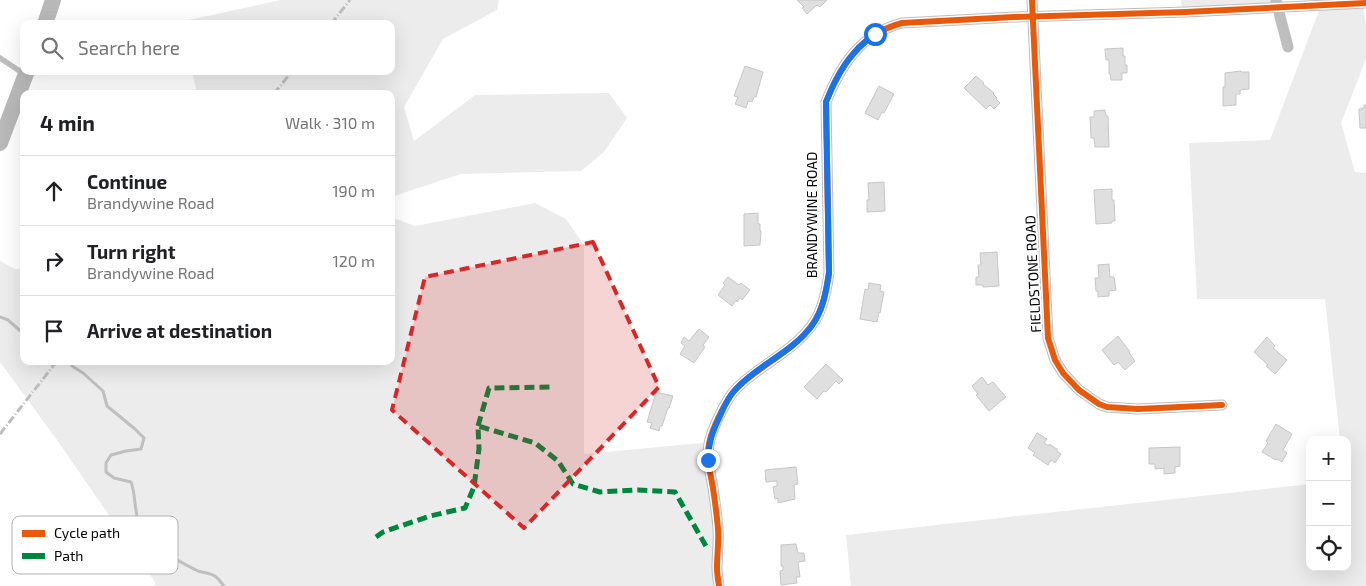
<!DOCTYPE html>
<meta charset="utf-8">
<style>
:root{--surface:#fff;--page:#f6f6f6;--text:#202124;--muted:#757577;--line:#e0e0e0}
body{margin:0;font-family:"Exo 2",sans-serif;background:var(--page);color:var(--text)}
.controls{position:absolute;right:15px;bottom:15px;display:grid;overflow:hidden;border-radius:10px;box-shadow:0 5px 20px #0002}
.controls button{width:45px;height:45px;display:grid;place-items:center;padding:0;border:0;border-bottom:1px solid var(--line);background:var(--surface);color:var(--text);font:25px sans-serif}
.stop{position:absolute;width:15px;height:15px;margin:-11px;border:4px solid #1a73e8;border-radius:50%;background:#fff}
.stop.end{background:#1a73e8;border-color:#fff;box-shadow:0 1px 5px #0008}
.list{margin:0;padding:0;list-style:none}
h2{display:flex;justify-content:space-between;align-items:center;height:65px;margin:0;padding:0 20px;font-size:21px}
h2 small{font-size:16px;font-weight:400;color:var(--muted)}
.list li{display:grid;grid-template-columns:32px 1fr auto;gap:15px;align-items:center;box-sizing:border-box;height:70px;padding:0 20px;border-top:1px solid var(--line)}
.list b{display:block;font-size:19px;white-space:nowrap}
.list p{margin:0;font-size:16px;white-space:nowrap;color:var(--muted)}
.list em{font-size:16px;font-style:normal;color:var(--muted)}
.icon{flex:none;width:28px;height:28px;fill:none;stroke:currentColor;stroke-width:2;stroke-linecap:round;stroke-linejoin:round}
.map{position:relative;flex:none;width:1366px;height:586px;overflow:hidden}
.search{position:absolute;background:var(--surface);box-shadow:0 5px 20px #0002;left:20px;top:20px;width:375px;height:55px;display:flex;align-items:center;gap:12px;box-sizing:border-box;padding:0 18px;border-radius:10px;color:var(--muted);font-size:19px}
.panel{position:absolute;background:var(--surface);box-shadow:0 5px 20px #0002;left:20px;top:90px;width:375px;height:275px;border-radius:10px}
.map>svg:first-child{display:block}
.green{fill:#ececec}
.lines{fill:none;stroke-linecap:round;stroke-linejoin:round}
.stream{stroke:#bfbfbf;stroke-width:3}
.building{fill:#dfdfdf;stroke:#c7c7c7}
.lane{stroke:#bebebe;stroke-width:5.5}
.street{stroke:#bebebe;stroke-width:11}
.secondary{stroke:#b8b8b8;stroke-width:16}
.rail{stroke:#bebebe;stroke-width:3;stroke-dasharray:8 2.5 1 2.5;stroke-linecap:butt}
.quiet{stroke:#00873e;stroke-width:5;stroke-dasharray:10 5;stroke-linecap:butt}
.cycleway-casing{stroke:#fff;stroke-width:9}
.cycleway{stroke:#e8590c;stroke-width:6}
.route{stroke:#1a73e8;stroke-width:6}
.marked{fill:#d62828;fill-opacity:0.2;stroke:#d62828;stroke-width:4;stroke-dasharray:10 6;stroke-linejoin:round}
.labels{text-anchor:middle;stroke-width:4;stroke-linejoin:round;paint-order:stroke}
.street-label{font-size:14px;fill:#000;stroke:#fff}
.key{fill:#fff;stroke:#b2b2b2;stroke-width:1}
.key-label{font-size:14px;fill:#000}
</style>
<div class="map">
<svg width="1366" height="586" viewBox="0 0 1366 586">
<rect width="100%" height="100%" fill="#fff"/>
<g class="green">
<polygon points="281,0 499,0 497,10 443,39 404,107 414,141 475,95 609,93 627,118 604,152 581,171 461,174 391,197 391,94 197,94 192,71 391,71 391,24 179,24 179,22"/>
<polygon points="1181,0 1283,0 1285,9 1182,12"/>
<polygon points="1363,6 1366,25 1366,59 1341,123 1355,172 1366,173 1366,586 851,586 846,535 1310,484 1310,567 1347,567 1347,440 1340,440 1325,299 1197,299 1189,143 1270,140 1320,8"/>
<polygon points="535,203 566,219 584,245 584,454 712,442 721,586 155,586 155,582 57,440 0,362 0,261 15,269 24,269 24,361 391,361 391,217 415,226"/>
</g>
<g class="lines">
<g class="stream">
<polyline points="0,317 8,320 24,334"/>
<path d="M72,366l11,7 20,18 4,15 28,23 9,9 -3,11 -15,2 -15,4 -5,8v9l8,6 17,4c5,13 3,28 8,42 8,23 38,36 59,47 6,2 14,2 18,6 3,2 5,6 8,9"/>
</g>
</g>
<g class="building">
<polygon points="797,0 827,0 820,7 817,5 807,14 802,8 804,7"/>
<polygon points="1123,48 1123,56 1125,56 1125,65 1127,65 1127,73 1122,73 1122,80 1111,80 1110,74 1109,74 1109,60 1106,60 1105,49"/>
<polygon points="745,66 763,72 756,97 754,97 752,102 748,101 746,108 735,104 738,97 734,96"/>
<polygon points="1241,71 1241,72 1249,72 1249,89 1240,90 1240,94 1236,94 1236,105 1223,106 1223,87 1225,87 1225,73"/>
<polygon points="976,76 984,83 983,84 994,93 993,94 997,98 996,99 1000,103 994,109 990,105 986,109 964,88"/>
<polygon points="879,86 894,94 884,113 882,112 878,120 865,113"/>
<polygon points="1364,105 1366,105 1366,128 1360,128 1359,109 1364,108"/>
<polygon points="1105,110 1106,116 1108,116 1109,147 1095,147 1094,138 1091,138 1090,117 1094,117 1094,111"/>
<polygon points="884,182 885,211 867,212 867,200 869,200 868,183"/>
<polygon points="1112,189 1112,200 1114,200 1115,221 1112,221 1112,223 1096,224 1094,190"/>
<polygon points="758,213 758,224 760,224 760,231 761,231 760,245 744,246 744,214"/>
<polygon points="997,252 999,286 983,287 983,285 976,285 976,277 979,277 978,265 981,265 980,253"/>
<polygon points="1109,264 1110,277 1114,277 1116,290 1109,291 1109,296 1098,297 1098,291 1096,291 1095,278 1099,278 1098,265"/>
<polygon points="728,277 739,285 741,283 750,290 742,300 740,298 737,302 736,300 732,306 718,295 725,285 723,283"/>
<polygon points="869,283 881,285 880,291 884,292 880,313 879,312 877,322 860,319 865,289 868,290"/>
<polygon points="699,329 709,337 703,345 705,347 694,363 680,354 685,346 681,343 684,337 689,341"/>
<polygon points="1118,336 1130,352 1129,353 1135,361 1125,370 1118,362 1114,365 1102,350"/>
<polygon points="1267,337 1275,346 1273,348 1287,360 1275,374 1266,366 1268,365 1254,352"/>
<polygon points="826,364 843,380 839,384 836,381 826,392 824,391 817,399 804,387"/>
<polygon points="982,377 988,385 993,382 1006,397 989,411 976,395 978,394 972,386"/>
<polygon points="656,392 673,396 669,408 668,408 662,426 660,426 659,431 650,428 652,423 647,422"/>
<polygon points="1276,424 1292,434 1283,450 1287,453 1282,462 1277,459 1276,460 1262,452 1268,443 1266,441"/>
<polygon points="1037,433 1047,439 1044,443 1049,446 1049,444 1057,449 1057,451 1061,454 1055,463 1051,460 1048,465 1033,455 1035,453 1028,448"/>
<polygon points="1180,447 1180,466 1175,467 1175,473 1164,474 1164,468 1155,469 1155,464 1149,464 1149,448"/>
<polygon points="796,467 798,484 794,485 795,499 778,503 778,498 775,499 773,487 777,486 777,481 766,482 765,470"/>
<polygon points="796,544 798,553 804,553 805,561 798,562 800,577 796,577 797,583 781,585 780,571 783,570 783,566 781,566 781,545"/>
</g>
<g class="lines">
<polyline class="lane" points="0,58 24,74"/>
<g class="street">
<polyline points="1032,0 1048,338 1055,360 1063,373 1079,390 1099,404 1107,407 1138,409 1222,405"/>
<polyline points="1276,1 1288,47"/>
<path d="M719,586c-1,-6 -2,-13 -2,-19 0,-12 2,-25 1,-38 -1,-14 -3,-27 -5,-41 -3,-17 -8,-35 -2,-52 4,-13 16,-38 25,-47 25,-26 67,-41 83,-76 6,-12 8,-27 10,-40l-3,-171c15,-38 35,-68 76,-79l112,-6 172,-5 180,-9"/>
</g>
<g class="secondary">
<polyline points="45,24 53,0"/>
<polyline points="0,143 27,71"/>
</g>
<g class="rail">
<polyline points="331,24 350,0"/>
<polyline points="274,94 292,71"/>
<polyline points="0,434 57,361"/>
</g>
<g class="quiet">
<polyline points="478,426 489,388 552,387"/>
<polyline points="376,537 383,532 430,516 465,508 474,487 479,449 478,426 535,443 558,461 573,484 600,492 638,490 675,492 707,548"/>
</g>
<g class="cycleway-casing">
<g id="cycleway">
<polyline points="1032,0 1048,338 1055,360 1063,373 1079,390 1099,404 1107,407 1138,409 1222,405"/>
<path d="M719,586c-1,-6 -2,-13 -2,-19 0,-12 2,-25 1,-38 -1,-14 -3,-27 -5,-41 -3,-17 -8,-35 -2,-52 4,-13 16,-38 25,-47 25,-26 67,-41 83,-76 6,-12 8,-27 10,-40l-3,-171c15,-38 35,-68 76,-79l112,-6 172,-5 180,-9"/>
</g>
</g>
<use href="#cycleway" class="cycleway"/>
</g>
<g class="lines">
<path class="route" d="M708,460c1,-19 4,-27 12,-44 4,-9 8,-19 15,-26 22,-25 56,-37 76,-63 12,-16 15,-35 18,-54l-3,-171c11,-28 24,-50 49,-68"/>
</g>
<path class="marked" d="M593,242l66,145 -135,141 -132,-118 33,-133z"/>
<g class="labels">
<g class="street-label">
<text transform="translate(812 215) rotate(-90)" y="5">BRANDYWINE ROAD</text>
<text transform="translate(1033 274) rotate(-93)" y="5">FIELDSTONE ROAD</text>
</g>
</g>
<rect x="12" y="516" width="166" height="58" rx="8" class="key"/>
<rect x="22" y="530" width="23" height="7" fill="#e8590c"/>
<rect x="22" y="553" width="23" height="6" fill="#00873e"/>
<g class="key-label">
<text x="54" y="538">Cycle path</text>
<text x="54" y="561">Path</text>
</g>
</svg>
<div class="controls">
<button>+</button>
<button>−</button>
<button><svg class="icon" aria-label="locate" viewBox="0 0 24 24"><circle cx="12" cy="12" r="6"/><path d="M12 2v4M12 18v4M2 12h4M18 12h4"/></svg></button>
</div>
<div class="stop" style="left:875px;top:34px"></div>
<div class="stop end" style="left:708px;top:460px"></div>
<div class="search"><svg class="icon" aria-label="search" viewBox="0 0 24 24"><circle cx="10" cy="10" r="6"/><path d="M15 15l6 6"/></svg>Search here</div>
<section class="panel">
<h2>4 min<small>Walk · 310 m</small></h2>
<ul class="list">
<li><svg class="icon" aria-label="ahead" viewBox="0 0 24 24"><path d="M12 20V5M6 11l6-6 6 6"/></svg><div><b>Continue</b><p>Brandywine Road</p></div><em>190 m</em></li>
<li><svg class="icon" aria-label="right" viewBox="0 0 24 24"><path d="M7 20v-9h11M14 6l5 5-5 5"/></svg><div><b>Turn right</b><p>Brandywine Road</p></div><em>120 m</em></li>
<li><svg class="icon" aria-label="arrive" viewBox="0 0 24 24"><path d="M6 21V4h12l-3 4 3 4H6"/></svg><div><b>Arrive at destination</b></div></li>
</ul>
</section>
</div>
